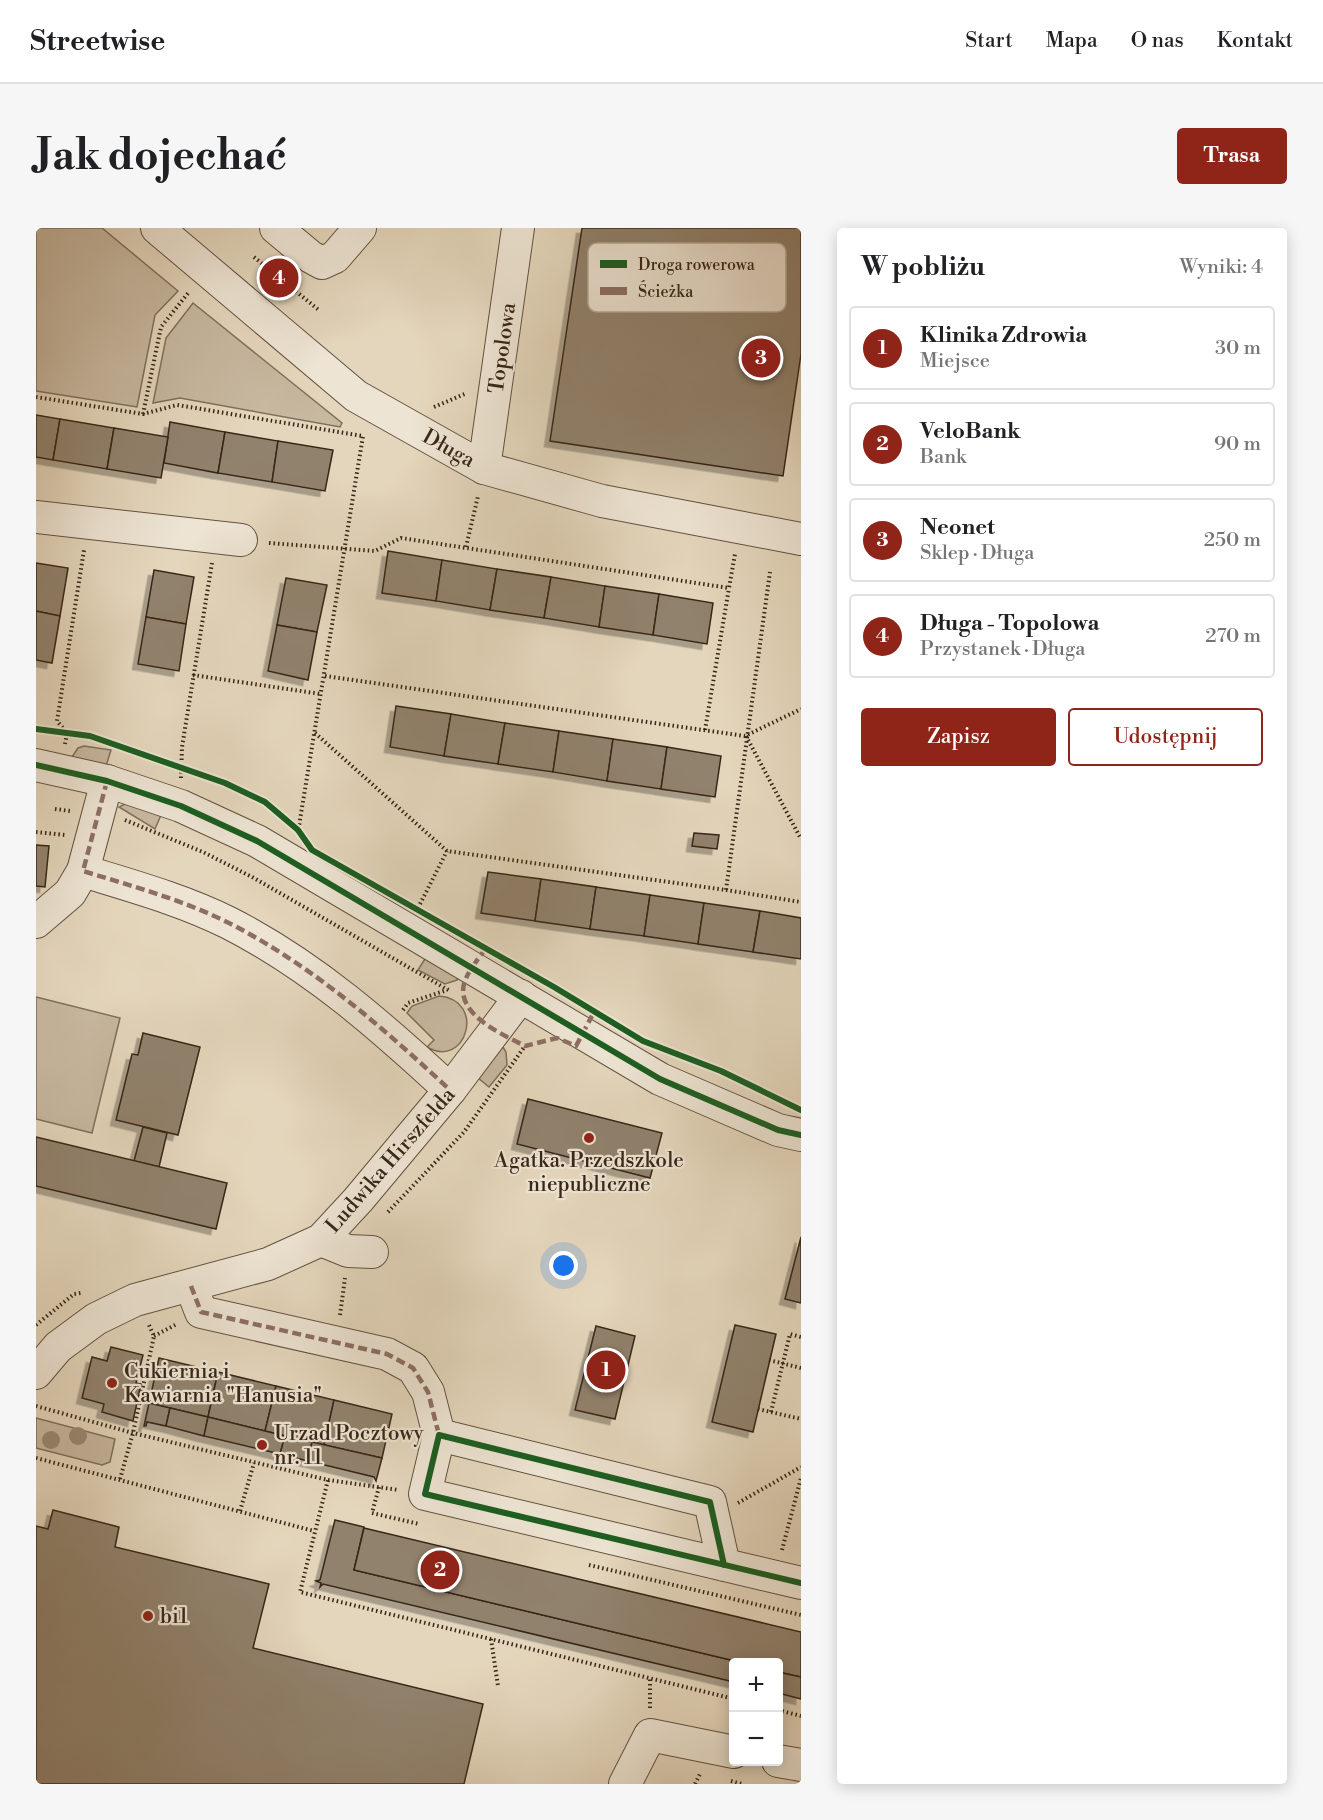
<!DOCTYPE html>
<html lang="pl">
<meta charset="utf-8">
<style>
:root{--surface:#fff;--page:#f6f6f6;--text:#202124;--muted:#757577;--line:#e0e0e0;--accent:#8f2418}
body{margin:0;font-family:"Libre Bodoni",serif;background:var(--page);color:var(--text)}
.controls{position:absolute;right:18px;bottom:18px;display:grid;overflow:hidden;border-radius:6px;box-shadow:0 3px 15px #0003}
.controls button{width:54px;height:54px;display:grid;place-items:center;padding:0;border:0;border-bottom:2px solid var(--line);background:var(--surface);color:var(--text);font:30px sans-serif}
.you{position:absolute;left:528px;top:1038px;width:21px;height:21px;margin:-15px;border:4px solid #fff;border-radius:50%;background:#1a73e8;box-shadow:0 0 0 9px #1a73e833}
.badge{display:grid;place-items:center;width:39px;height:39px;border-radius:50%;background:var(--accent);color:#fff;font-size:20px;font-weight:700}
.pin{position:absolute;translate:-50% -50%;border:3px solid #fff;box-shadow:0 2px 6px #0006}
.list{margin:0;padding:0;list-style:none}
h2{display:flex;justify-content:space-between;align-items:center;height:78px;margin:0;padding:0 24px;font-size:26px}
h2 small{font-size:20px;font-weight:400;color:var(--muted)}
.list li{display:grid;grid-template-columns:39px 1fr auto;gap:18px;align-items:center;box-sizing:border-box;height:84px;margin:0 12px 12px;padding:0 12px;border:2px solid var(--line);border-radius:6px}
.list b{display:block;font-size:22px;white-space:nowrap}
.list p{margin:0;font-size:20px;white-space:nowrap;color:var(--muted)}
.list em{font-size:20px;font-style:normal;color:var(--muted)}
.actions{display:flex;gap:12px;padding:18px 24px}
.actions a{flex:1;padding:14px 0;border:2px solid var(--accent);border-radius:6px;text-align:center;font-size:21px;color:var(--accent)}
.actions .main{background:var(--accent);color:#fff}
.map{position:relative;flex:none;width:765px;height:1556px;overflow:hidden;border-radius:6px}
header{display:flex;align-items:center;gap:36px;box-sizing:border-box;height:84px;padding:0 30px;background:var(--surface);border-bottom:2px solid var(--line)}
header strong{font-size:28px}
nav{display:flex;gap:33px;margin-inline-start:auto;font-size:21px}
.intro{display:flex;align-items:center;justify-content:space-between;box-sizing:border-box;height:144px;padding:0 36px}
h1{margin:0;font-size:42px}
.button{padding:15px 27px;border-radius:6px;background:var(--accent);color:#fff;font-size:21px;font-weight:700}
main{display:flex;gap:36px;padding:0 36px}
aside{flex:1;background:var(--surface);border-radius:6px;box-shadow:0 3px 15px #0003}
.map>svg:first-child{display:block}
.green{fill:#c7b8a0;stroke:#806f5c;stroke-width:1.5}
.building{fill:#91826d;stroke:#382618;stroke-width:1.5;filter:url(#shadow)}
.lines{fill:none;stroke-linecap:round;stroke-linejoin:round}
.minor-casing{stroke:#635241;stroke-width:34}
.path{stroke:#382618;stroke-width:4;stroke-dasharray:1.5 3;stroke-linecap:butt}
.minor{stroke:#ede4d3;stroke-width:32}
.quiet{stroke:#8d6e63;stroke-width:4.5;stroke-dasharray:9 4.5;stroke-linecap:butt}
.cycleway-casing{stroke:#ede4d3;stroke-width:10}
.cycleway{stroke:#1b5e20;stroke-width:6}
.tree{fill:#998974}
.poi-dot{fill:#8f2418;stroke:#ede4d3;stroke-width:2}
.labels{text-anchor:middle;stroke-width:4.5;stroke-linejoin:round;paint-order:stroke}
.street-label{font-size:21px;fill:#382618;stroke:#ede4d3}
.poi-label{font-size:21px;fill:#382618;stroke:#ede4d3;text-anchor:start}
.key{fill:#ede4d3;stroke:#b7ab9b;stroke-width:1.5}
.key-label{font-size:16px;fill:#382618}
</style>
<header>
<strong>Streetwise</strong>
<nav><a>Start</a><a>Mapa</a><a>O nas</a><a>Kontakt</a></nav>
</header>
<div class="intro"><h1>Jak dojechać</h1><a class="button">Trasa</a></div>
<main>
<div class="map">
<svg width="765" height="1556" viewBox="0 0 765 1556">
<defs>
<filter id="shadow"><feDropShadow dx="-5.5" dy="5.5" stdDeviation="0" flood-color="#0004"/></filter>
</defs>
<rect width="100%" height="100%" fill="#e4d6bc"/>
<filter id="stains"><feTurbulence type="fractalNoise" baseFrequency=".00333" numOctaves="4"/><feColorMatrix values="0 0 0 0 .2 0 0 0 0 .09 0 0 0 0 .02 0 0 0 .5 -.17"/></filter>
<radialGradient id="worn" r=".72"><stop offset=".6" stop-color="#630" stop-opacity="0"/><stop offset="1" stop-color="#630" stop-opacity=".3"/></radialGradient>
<g class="green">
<polygon points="0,0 66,0 142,63 119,87 101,179 0,163"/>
<polygon points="157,75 306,195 304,199 144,170 117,175 130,110"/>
<polygon points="48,518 75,522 70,538 34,532 42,520"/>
<polygon points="91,575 125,587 119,601 83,579"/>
<polygon points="392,726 426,745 421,752 409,756 382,742"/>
<path d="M403,768c48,4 27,74 -12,51l7,-7 -27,-27 5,-7z"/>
<polygon points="0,769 84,790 56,905 0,891"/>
<polygon points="465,816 470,824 471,837 453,859 441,849"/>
<polygon points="0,1190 79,1211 74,1234 66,1237 0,1220"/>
</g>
<g class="building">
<polygon points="546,0 765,0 765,126 747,248 514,213"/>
<polygon points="0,187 24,191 17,232 0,229"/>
<polygon points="24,191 78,200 71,241 17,232"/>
<polygon points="134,194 189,204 182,245 128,235"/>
<polygon points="78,200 132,209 125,250 71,241"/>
<polygon points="189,204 242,213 236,254 182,245"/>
<polygon points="242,213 297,222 289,263 236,254"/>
<polygon points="352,323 406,332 400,373 346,365"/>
<polygon points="406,332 461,341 454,382 400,373"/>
<polygon points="0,335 32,340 24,388 0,383"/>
<polygon points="461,341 515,349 508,390 454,382"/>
<polygon points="118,342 158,349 150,396 110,389"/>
<polygon points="515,349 569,358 563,399 508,390"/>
<polygon points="250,350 291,357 281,404 241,397"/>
<polygon points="569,358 623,366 617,407 563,399"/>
<polygon points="623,366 677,375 671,416 617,407"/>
<polygon points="0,383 24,388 16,435 0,432"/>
<polygon points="110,389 150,396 143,443 102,436"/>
<polygon points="241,397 281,404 272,452 232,443"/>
<polygon points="360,478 415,486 408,528 354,519"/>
<polygon points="415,486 469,495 462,536 408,528"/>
<polygon points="469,495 523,503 517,544 462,536"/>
<polygon points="523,503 577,511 571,553 517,544"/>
<polygon points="577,511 631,519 625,561 571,553"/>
<polygon points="631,519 685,528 679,569 625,561"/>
<polygon points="658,605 683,607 681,621 656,618"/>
<polygon points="0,617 13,618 9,659 0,658"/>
<polygon points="452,644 505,651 499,693 445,685"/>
<polygon points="505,651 560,659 554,701 499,693"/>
<polygon points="560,659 614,667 608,708 554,701"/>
<polygon points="614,667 668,675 662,716 608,708"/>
<polygon points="668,675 724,683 717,724 662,716"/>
<polygon points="724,683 765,690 765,731 717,724"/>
<polygon points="107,805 164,819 142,907 80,892 96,826 102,827"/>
<polygon points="492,871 626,905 614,950 481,916"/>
<polygon points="107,899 131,905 123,939 98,933"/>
<polygon points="0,909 191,955 180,1001 0,958"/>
<polygon points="765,1009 765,1075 749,1071"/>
<polygon points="699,1097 740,1106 717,1204 676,1194"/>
<polygon points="560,1098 599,1108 579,1191 539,1182"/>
<polygon points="75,1119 107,1127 100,1155 105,1156 97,1193 66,1184 68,1176 46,1170 56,1129 71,1133"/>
<polygon points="123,1130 182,1144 172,1189 113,1175"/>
<polygon points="182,1144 240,1158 229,1203 172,1189"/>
<polygon points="240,1158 298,1172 288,1217 229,1203"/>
<polygon points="298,1172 356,1186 346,1230 288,1217"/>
<polygon points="113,1175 134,1180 130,1198 111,1194 110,1198 108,1198"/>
<polygon points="134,1180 172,1189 168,1208 130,1198"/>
<polygon points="172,1189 249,1208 244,1226 168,1208"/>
<polygon points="249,1208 276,1214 272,1233 244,1226"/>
<polygon points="276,1214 346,1230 340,1253 338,1249 272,1233"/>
<polygon points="17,1282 83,1299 79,1319 233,1356 217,1420 447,1476 428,1556 0,1556 0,1298 12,1301"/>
<polygon points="299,1292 328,1299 318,1342 703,1434 698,1434 698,1454 287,1356 284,1359 285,1355 280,1353 284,1352"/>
<polygon points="328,1300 765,1404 765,1449 742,1444 742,1434 703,1434 318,1342"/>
<polygon points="742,1444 765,1449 765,1471 742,1465"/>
</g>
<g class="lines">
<g class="minor-casing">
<g id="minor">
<polyline points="121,0 320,168 448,240 566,273 765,311"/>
<polyline points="240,0 275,29 286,35 299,29 324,0"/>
<polyline points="448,240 482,0"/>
<polyline points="0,289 205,312"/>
<polyline points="0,537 71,553 145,578 221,613 624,851 742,902 765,907"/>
<path d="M71,553l-24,90c49,15 100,29 146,52 84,43 153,104 221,167"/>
<polyline points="0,694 34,665 47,643"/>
<polyline points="285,1012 312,1023 336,1024"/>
<polyline points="155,1058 165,1084 351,1126 377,1140 392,1164 403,1207"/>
<polyline points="0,1145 22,1119 60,1091 99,1072 232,1036 285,1012 322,972 414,862 485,768"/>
<polyline points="688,1337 674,1274 403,1207 389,1266 765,1355"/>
<polyline points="742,1533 765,1537"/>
<polyline points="589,1556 614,1507 698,1524"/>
</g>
</g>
<g class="path">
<polyline points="218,29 284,83"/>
<polyline points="0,169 107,186 141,177 327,208 262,604"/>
<polyline points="398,179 431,165"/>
<polyline points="107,186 125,99 153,64"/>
<polyline points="233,315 339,323 365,310 693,360 699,326"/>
<polyline points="430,319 442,268"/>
<polyline points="157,447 285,466"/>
<polyline points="289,448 709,508 765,481"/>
<polyline points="669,502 693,360"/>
<polyline points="279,505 411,623 690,662 734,344"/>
<polyline points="710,508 765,611"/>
<polyline points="29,516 31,505 21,493 48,322"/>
<polyline points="145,550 146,519 176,335"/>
<polyline points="19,581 34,583"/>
<polyline points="89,592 167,624 216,649 414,763"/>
<polyline points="0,604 29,607"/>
<polyline points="690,662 765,674"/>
<polyline points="384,676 411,623"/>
<polyline points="367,782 372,775 411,762"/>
<polyline points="352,984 428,904 489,818"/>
<polyline points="304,1087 309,1050"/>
<polyline points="0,1097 38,1066 45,1065"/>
<polyline points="118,1108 141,1096"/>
<polyline points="733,1132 765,1140"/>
<polyline points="0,1178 97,1205 292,1252 264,1364 698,1471"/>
<polyline points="722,1181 765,1191"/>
<polyline points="735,1184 754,1106 765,1109"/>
<polyline points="0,1230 278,1303"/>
<polyline points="84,1251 97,1205 118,1108 112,1095"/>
<polyline points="292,1252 363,1262"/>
<polyline points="343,1259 336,1285 383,1296"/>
<polyline points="702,1275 765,1239"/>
<polyline points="204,1283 218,1235"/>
<polyline points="746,1322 765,1250"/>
<polyline points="553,1337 765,1387"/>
<polyline points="455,1411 462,1458"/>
<polyline points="614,1480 614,1451"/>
<polyline points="742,1482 765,1488"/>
<polyline points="695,1553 706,1556"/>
<polyline points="659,1556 664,1546"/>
</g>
<use href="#minor" class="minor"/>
<g class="quiet">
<path d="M71,553l-24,90c49,15 100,29 146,52 84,43 153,104 221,167"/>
<path d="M450,720c-7,10 -19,24 -22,36 -8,31 40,51 61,62l32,-8 19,8 18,-34"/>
<polyline points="155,1058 165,1084 351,1126 377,1140 392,1164 403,1207"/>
</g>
<g class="cycleway-casing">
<g id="cycleway">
<polyline points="0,501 54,508 189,555 229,574 262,602 276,622 518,759 607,813 685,843 765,882"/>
<polyline points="0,537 71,553 145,578 221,613 624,851 742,902 765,907"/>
<polyline points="688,1337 674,1274 403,1207 389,1266 765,1355"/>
</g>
</g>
<use href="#cycleway" class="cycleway"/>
</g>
<g class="tree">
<circle cx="42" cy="1208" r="9"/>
<circle cx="15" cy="1212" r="9"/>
</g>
<g class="poi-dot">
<circle cx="553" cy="910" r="6"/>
<circle cx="76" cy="1155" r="6"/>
<circle cx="226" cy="1217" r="6"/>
<circle cx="112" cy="1388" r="6"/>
</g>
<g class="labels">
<g class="street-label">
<text transform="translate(466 120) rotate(-82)" y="7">Topolowa</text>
<text transform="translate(413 220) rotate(29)" y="7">Długa</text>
<text transform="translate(354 932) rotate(-49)" y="7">Ludwika Hirszfelda</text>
</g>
<g class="poi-label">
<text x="553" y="939" text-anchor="middle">Agatka. Przedszkole<tspan x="553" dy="24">niepubliczne</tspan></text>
<text x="88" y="1150">Cukiernia i<tspan x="88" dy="24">Kawiarnia "Hanusia"</tspan></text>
<text x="238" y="1212">Urzad Pocztowy<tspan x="238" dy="24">nr. 11</tspan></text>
<text x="124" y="1395">bi1</text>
</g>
</g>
<rect x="552" y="15" width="198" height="69" rx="9" class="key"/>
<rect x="564" y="32" width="27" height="8" fill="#1b5e20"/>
<rect x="564" y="59" width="27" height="8" fill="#8d6e63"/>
<g class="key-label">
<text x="602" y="42">Droga rowerowa</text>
<text x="602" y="69">Ścieżka</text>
</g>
<rect width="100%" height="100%" filter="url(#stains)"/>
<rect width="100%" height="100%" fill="url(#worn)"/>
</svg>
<div class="controls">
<button>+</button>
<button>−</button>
</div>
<div class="you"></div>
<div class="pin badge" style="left:570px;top:1142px">1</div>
<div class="pin badge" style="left:404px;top:1342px">2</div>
<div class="pin badge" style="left:725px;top:130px">3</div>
<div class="pin badge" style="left:243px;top:50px">4</div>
</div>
<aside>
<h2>W pobliżu<small>Wyniki: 4</small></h2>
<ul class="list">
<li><span class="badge">1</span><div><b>Klinika Zdrowia</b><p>Miejsce</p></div><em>30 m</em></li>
<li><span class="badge">2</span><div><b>VeloBank</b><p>Bank</p></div><em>90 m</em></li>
<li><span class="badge">3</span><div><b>Neonet</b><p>Sklep · Długa</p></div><em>250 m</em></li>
<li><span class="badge">4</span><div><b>Długa - Topolowa</b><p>Przystanek · Długa</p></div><em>270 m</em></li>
</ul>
<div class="actions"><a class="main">Zapisz</a><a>Udostępnij</a></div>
</aside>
</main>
